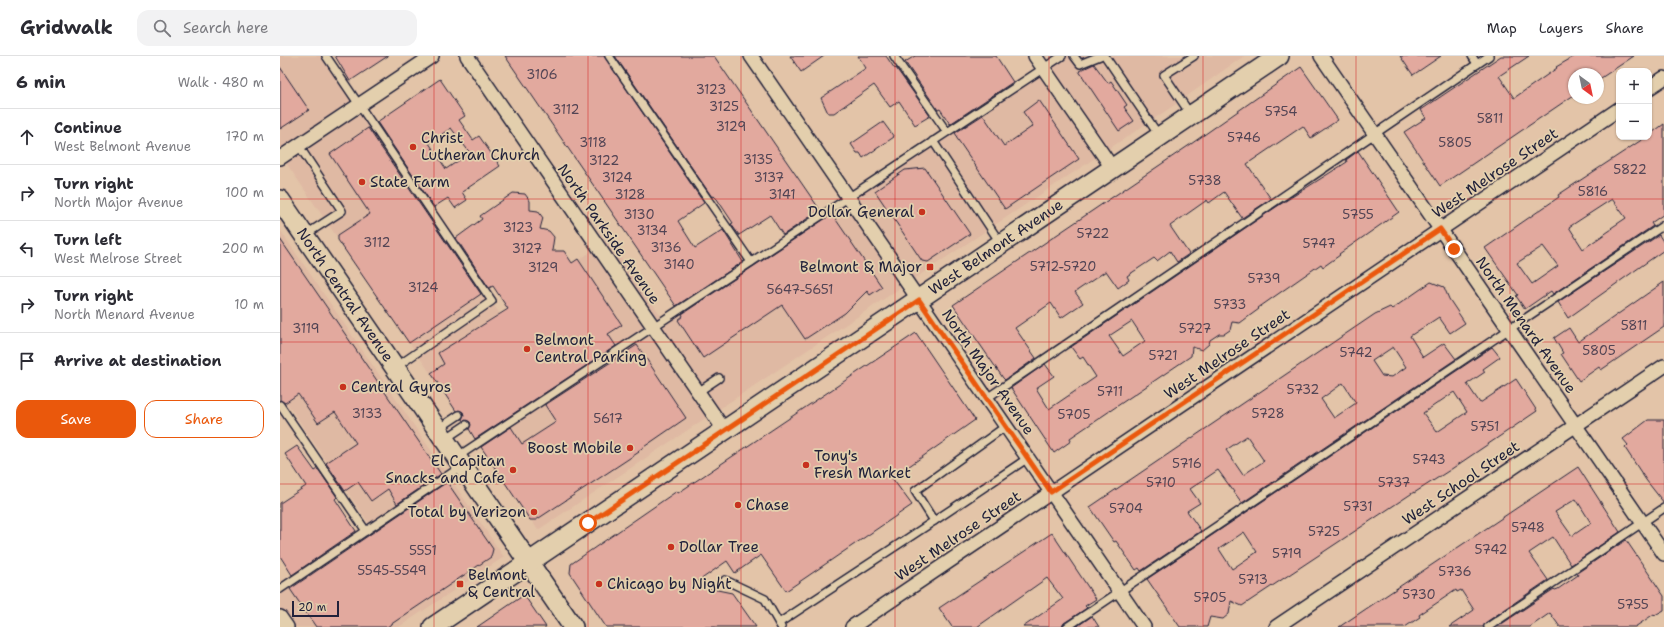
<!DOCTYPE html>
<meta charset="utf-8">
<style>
:root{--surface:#fff;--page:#f2f2f3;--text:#2b2b33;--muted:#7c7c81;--line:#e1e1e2;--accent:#ea580c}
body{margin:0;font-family:"Shantell Sans",sans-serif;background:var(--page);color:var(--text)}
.controls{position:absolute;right:12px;top:12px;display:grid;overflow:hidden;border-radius:8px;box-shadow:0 1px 3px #0004}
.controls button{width:36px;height:36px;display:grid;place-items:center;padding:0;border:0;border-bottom:1px solid var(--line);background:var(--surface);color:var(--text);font:20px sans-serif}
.compass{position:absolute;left:1288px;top:12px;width:36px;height:36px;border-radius:50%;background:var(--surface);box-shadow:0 1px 3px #0004;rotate:147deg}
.scale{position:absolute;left:12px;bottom:10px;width:47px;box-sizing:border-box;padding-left:4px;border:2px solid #22223b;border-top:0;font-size:11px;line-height:14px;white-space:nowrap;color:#22223b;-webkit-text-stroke:3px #e3cfad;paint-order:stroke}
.stop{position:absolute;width:12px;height:12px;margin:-9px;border:3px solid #ea580c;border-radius:50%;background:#fff}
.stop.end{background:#ea580c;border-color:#fff;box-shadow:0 1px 4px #0008}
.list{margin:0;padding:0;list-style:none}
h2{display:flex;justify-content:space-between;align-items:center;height:52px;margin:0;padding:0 16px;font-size:17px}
h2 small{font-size:13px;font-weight:400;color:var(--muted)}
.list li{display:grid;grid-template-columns:26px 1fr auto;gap:12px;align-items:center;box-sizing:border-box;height:56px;padding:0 16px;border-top:1px solid var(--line)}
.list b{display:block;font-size:15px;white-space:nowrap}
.list p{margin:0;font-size:13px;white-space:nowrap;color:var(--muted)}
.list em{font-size:13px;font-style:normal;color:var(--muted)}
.actions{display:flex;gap:8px;padding:12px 16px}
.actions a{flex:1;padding:9px 0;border:1px solid var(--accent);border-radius:12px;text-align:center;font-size:14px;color:var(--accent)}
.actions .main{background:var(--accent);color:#fff}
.icon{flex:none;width:22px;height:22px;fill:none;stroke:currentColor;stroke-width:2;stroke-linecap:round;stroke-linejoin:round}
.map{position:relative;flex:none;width:1384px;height:571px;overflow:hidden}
header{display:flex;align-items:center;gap:24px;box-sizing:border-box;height:56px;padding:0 20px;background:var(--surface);border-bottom:1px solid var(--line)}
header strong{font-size:19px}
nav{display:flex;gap:22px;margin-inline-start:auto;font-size:14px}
.search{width:280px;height:36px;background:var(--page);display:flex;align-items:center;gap:10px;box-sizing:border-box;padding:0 14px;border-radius:12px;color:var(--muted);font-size:15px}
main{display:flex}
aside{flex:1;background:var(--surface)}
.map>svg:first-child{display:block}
.built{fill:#dfb9a3}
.building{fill:#e2a99e;stroke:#22223b;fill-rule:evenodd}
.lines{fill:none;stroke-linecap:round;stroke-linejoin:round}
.service-casing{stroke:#22223b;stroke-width:10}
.minor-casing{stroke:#22223b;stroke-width:16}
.secondary-casing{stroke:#22223b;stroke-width:22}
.service{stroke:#e3cfad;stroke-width:7}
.minor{stroke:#e3cfad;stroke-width:13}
.secondary{stroke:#e3cfad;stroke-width:19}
.route{stroke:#ea580c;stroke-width:5}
.grid{fill:none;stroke:#d62828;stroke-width:1;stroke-opacity:0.55}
.poi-dot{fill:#c8321e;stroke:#e3cfad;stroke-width:1.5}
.labels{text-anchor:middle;stroke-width:3.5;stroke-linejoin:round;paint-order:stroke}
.number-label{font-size:13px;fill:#524454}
.poi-label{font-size:15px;fill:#22223b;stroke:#e3cfad;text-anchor:start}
.street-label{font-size:15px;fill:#22223b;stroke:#e3cfad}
</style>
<header>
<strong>Gridwalk</strong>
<div class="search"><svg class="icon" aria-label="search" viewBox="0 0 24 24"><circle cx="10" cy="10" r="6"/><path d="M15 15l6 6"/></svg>Search here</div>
<nav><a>Map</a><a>Layers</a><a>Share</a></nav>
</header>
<main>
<aside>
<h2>6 min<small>Walk · 480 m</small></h2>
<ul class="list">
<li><svg class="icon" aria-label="ahead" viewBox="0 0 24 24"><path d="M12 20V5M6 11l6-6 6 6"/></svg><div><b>Continue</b><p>West Belmont Avenue</p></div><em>170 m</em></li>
<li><svg class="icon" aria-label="right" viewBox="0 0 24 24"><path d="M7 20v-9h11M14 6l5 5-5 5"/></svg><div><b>Turn right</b><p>North Major Avenue</p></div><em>100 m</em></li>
<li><svg class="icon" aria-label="left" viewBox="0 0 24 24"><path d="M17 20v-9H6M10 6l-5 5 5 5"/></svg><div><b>Turn left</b><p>West Melrose Street</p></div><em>200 m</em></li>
<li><svg class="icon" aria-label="right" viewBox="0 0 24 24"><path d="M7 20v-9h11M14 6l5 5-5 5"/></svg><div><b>Turn right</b><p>North Menard Avenue</p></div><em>10 m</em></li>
<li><svg class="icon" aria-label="arrive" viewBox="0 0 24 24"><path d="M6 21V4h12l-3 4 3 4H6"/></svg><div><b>Arrive at destination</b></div></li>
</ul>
<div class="actions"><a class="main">Save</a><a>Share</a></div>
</aside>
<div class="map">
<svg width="1384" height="571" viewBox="0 0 1384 571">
<rect width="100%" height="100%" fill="#e3c4a8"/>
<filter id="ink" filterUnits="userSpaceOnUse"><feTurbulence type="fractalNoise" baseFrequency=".025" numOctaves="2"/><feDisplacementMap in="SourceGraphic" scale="8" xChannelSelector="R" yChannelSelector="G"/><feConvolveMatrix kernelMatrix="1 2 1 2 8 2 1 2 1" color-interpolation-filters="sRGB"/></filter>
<g filter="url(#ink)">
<g class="built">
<polygon points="0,0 43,0 220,258 328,184 384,264 784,0 964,0 890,52 258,474 0,98"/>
<polygon points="0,174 224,501 119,571 0,571 0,530 90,469 0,337"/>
</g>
<g class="building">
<polygon points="55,0 108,0 70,25"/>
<polygon points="225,0 324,0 424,147 398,165 415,192 443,174 463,206 396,250"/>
<polygon points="335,0 434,0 540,154 503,179 490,159 459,179 451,168 453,167 437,143 434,140 432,141"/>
<polygon points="510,0 544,0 521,16"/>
<polygon points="578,0 606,0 615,13 616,12 650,60 635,69 619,45 610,51 594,29 554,57 548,57 541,42 586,12"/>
<polygon points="635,0 716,0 733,26 670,68 660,53 658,54 625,6"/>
<polygon points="1120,0 1161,0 1133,19"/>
<polygon points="1221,0 1249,0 1219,20 1234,42 1277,12 1276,11 1295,0 1354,0 1318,24 1318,18 1294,18 1294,39 1160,130 1124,76 1146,62 1141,54"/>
<polygon points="814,8 828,27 831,25 847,49 844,51 854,65 839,75 799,15"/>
<polygon points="0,11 29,54 0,73"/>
<polygon points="1021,11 1058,64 1031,82 1023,70 967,108 991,143 962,162 944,136 929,147 927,144 890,170 909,198 897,206 890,195 877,205 874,202 847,220 849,224 838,232 826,215 795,236 803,247 781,262 771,247 735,272 756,302 725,324 723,322 673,249 911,88"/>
<path d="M160,23l25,37 -6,4 14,20 6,-4 21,30 -38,26 5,8 -12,8 -7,-10 -14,9 -57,-85zM171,72l19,25 -24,16 -17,-26z"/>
<polygon points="759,44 799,103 725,153 676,81 677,80 675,77 703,59 724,90 753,70 743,56"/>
<polygon points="603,66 614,81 583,102 580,97 577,97 571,88"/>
<path d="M1384,68v90l-13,9 2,3 -100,68 -2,-3 -26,18 -9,-13 2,-1 -33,-47 74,-51 -1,-2 88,-58h3v-2zM1332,143l14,19 -15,10 1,1 -29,20 -14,-22zM1263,190l15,20 -26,18 -15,-21z"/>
<polygon points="88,72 201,238 129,287 58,184 58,179 90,158 50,98"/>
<path d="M1078,95l41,61 -60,42 1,1 -17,12 -2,-3 -63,44 1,1 -11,8 -8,6 -8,-1 -2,8 -6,4h-5l-9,6 -1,4 -7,6 -10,-3 -1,9 -121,82 1,3 -17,12 -43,-65 34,-24 9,12 -18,12 13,21 47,-32 -13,-20 -3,2 -9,-12 205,-140 71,-45 -1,-2zM852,265l13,20 -22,15 -14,-20z"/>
<polygon points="645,112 690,178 648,206 642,205 595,135 625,114"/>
<polygon points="233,137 245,138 250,145 250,154 258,155 263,162 260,173 269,175 274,181 272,195 284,195 292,207 298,203 342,269 328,278 336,290 195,383 189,373 191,369 190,366 186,364 183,365 182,363 184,359 183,356 179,354 176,355 151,317 164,308 158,297 228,253 213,230 209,232 176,182 202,163 200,160"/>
<polygon points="552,158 602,231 590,239 587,235 565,257 525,283 502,249 423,302 398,264 403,260 402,258"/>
<polygon points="1379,179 1384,187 1384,194 1288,262 1278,246"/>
<polygon points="0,183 161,418 117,448 108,433 91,445 78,426 65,435 46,407 76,387 55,356 38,367 18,338 5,347 0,344"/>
<path d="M1151,226l13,5 5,12 16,24 -15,10 -11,-16 -29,19 13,21 21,-14 12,16 -214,144 -24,-33 -28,19 10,14 -13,8 14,20 -60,40 -2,-3 -3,2 -20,-29 -2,1 -24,-35 285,-193 15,-7 2,2zM1113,291l13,20 -14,10 -10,-1 -10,-15zM1063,327l13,20 -22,15 -13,-19zM967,380l17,25 -21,14 -17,-25z"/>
<polygon points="1384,226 1384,271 1321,314 1319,311 1299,325 1281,298 1283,297 1274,282 1289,272 1298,286"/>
<polygon points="636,277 695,364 612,422 632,449 506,535 481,499 455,517 447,505 413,529 452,537 476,571 326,571 290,517 291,508 397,435 398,437"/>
<polygon points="357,289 406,362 358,395 359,396 256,464 250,464 201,391 231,371 242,388 276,366 265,349"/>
<path d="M1212,291l8,10 -17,12 2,3 -18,12 13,19 36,-24 21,32 -87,59 -36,23v-1l-172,114 -11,-5 -2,13 -6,5 -13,-2 -3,10h-27l-33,-48zM1174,336l13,20 -30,20 -14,-19zM964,476l13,20 -25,17 -13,-20z"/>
<polygon points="1368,364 1384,364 1384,447 1366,424 1345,392 1348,389 1343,383"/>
<polygon points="17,390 35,415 38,413 57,441 55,443 76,475 12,519 0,500 0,447 26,430 5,398"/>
<path d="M1298,411l42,65 -49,33 -18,-28 -24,16 19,27 -63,43 -2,4h-34l25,-17 -13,-20 -4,2 -1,-2 -37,25 1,2 -15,10h-66zM1296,443l15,24 -19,13 -17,-24z"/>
<polygon points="167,426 213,493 211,501 107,571 36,571 10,533"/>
<polygon points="772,477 816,543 805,550 807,552 784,567 782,571 743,571 783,543 767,522 697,571 672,571 659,552"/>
<polygon points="1346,484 1384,540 1384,554 1375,559 1374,558 1355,571 1280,571 1270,557 1250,571 1217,571 1274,533 1275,534 1278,533 1298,519 1297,517"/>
<polygon points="244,539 266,571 197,571"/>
<polygon points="812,560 819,571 796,571"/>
</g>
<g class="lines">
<g class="service-casing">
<g id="service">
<polyline points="46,0 212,245 116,311"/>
<polyline points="329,0 471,206"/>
<polyline points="614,0 667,76"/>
<polyline points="794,0 800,8 820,0"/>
<polyline points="825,0 880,81"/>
<polyline points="1192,0 1197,8"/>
<polyline points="911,59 884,19 914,0"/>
<polyline points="653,85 721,188"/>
<polyline points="19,90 62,155 25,179"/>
<polyline points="418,336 439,322"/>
<polyline points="707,342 1209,0"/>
<polyline points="0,349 86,475"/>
<polyline points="726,370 635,435 654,465 748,402"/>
<polyline points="158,373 179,359"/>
<polyline points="165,383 186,369"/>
<polyline points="177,401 782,0"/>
<polyline points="445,524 485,543 501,571"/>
<polyline points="0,533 182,410"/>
<polyline points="499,567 654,465"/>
<polyline points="787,571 1384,169"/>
<polyline points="1208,571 1384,452"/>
</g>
</g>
<g class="minor-casing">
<g id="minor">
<polyline points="187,0 445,375"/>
<polyline points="471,0 864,571"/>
<polyline points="755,0 833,113"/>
<polyline points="1041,0 1384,498"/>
<polyline points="1369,32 1384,22"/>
<polyline points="0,102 152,0"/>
<polyline points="0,561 7,571"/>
<polyline points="572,571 1339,53"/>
<polyline points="996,571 1384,310"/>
</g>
</g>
<g class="secondary-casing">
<g id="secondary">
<path id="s1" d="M0,144l293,427"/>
<path id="s2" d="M153,571l846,-571"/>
</g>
</g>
<use href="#service" class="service"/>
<use href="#minor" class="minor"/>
<use href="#secondary" class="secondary"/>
</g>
</g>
<g class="lines" filter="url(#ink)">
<polyline class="route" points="308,467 639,244 771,436 1160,173 1174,193"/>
</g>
<path class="grid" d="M154,0v571M308,0v571M461,0v571M615,0v571M769,0v571M923,0v571M1076,0v571M1230,0v571M0,143h1384M0,286h1384M0,428h1384"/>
<g class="poi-dot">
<circle cx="133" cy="91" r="4"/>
<circle cx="82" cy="126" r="4"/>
<circle cx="642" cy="156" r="4"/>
<rect x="646" y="207" width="8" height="8" rx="2"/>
<circle cx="247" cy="293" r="4"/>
<circle cx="63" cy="331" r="4"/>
<circle cx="350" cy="392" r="4"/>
<circle cx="526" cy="409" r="4"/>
<circle cx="233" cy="414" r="4"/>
<circle cx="458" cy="449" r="4"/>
<circle cx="254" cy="456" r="4"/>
<circle cx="391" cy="491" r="4"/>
<rect x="176" y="524" width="8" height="8" rx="2"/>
<circle cx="319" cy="528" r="4"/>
</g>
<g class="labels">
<g class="number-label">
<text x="262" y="23">3106</text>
<text x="431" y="38">3123</text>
<text x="444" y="55">3125</text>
<text x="286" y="58">3112</text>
<text x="1001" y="60">5754</text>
<text x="1210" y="67">5811</text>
<text x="451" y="75">3129</text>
<text x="964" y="86">5746</text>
<text x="313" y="91">3118</text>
<text x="1175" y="91">5805</text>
<text x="478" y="108">3135</text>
<text x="324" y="109">3122</text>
<text x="1350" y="118">5822</text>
<text x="337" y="126">3124</text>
<text x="489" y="126">3137</text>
<text x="925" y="129">5738</text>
<text x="1313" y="140">5816</text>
<text x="350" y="143">3128</text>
<text x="502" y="143">3141</text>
<text x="359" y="163">3130</text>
<text x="1078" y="163">5755</text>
<text x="238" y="176">3123</text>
<text x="372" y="179">3134</text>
<text x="813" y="182">5722</text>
<text x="97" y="191">3112</text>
<text x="1039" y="192">5747</text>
<text x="386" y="196">3136</text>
<text x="247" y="197">3127</text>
<text x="399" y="213">3140</text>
<text x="783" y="215">5712-5720</text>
<text x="263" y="216">3129</text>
<text x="984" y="227">5739</text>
<text x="143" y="236">3124</text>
<text x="520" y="238">5647-5651</text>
<text x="950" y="253">5733</text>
<text x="1354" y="274">5811</text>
<text x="26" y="277">3119</text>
<text x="915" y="277">5727</text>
<text x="1319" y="299">5805</text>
<text x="1076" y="301">5742</text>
<text x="883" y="304">5721</text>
<text x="1023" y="338">5732</text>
<text x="830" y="340">5711</text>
<text x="87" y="362">3133</text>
<text x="988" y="362">5728</text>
<text x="794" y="363">5705</text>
<text x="328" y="367">5617</text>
<text x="1205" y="375">5751</text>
<text x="1149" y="408">5743</text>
<text x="907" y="412">5716</text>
<text x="881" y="431">5710</text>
<text x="1114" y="431">5737</text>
<text x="1078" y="455">5731</text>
<text x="846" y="457">5704</text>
<text x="1248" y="476">5748</text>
<text x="1044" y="480">5725</text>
<text x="1211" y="498">5742</text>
<text x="143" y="499">5551</text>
<text x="1007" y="502">5719</text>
<text x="112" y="519">5545-5549</text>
<text x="1175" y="520">5736</text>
<text x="973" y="528">5713</text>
<text x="1139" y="543">5730</text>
<text x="930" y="546">5705</text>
<text x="1353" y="553">5755</text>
</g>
<g class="poi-label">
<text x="141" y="87">Christ<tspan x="141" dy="17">Lutheran Church</tspan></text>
<text x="90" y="131">State Farm</text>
<text x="634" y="161" text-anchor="end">Dollar General</text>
<text x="642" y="216" text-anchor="end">Belmont &amp; Major</text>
<text x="255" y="289">Belmont<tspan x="255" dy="17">Central Parking</tspan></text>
<text x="71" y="336">Central Gyros</text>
<text x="342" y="397" text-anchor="end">Boost Mobile</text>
<text x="534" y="405">Tony's<tspan x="534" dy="17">Fresh Market</tspan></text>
<text x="225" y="410" text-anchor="end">El Capitan<tspan x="225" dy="17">Snacks and Cafe</tspan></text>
<text x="466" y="454">Chase</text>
<text x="246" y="461" text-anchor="end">Total by Verizon</text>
<text x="399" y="496">Dollar Tree</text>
<text x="188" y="524">Belmont<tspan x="188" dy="17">&amp; Central</tspan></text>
<text x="327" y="533">Chicago by Night</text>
</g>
<g class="street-label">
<text transform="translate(1215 117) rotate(-34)" y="5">West Melrose Street</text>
<text transform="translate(329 178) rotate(55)" y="5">North Parkside Avenue</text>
<text dy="5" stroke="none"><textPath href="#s2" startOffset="679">West Belmont Avenue</textPath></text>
<text dy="5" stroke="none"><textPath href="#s1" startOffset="115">North Central Avenue</textPath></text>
<text transform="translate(1246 269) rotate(55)" y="5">North Menard Avenue</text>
<text transform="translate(947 298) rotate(-34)" y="5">West Melrose Street</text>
<text transform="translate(708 316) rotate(55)" y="5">North Major Avenue</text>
<text transform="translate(1181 427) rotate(-34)" y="5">West School Street</text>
<text transform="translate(678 480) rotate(-34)" y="5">West Melrose Street</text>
</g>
</g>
</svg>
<div class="controls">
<button>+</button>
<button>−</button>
</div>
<svg class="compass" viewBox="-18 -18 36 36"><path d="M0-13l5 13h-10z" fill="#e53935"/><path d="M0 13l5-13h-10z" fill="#7c7c81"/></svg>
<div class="scale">20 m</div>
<div class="stop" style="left:308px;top:467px"></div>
<div class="stop end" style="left:1174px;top:193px"></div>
</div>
</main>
